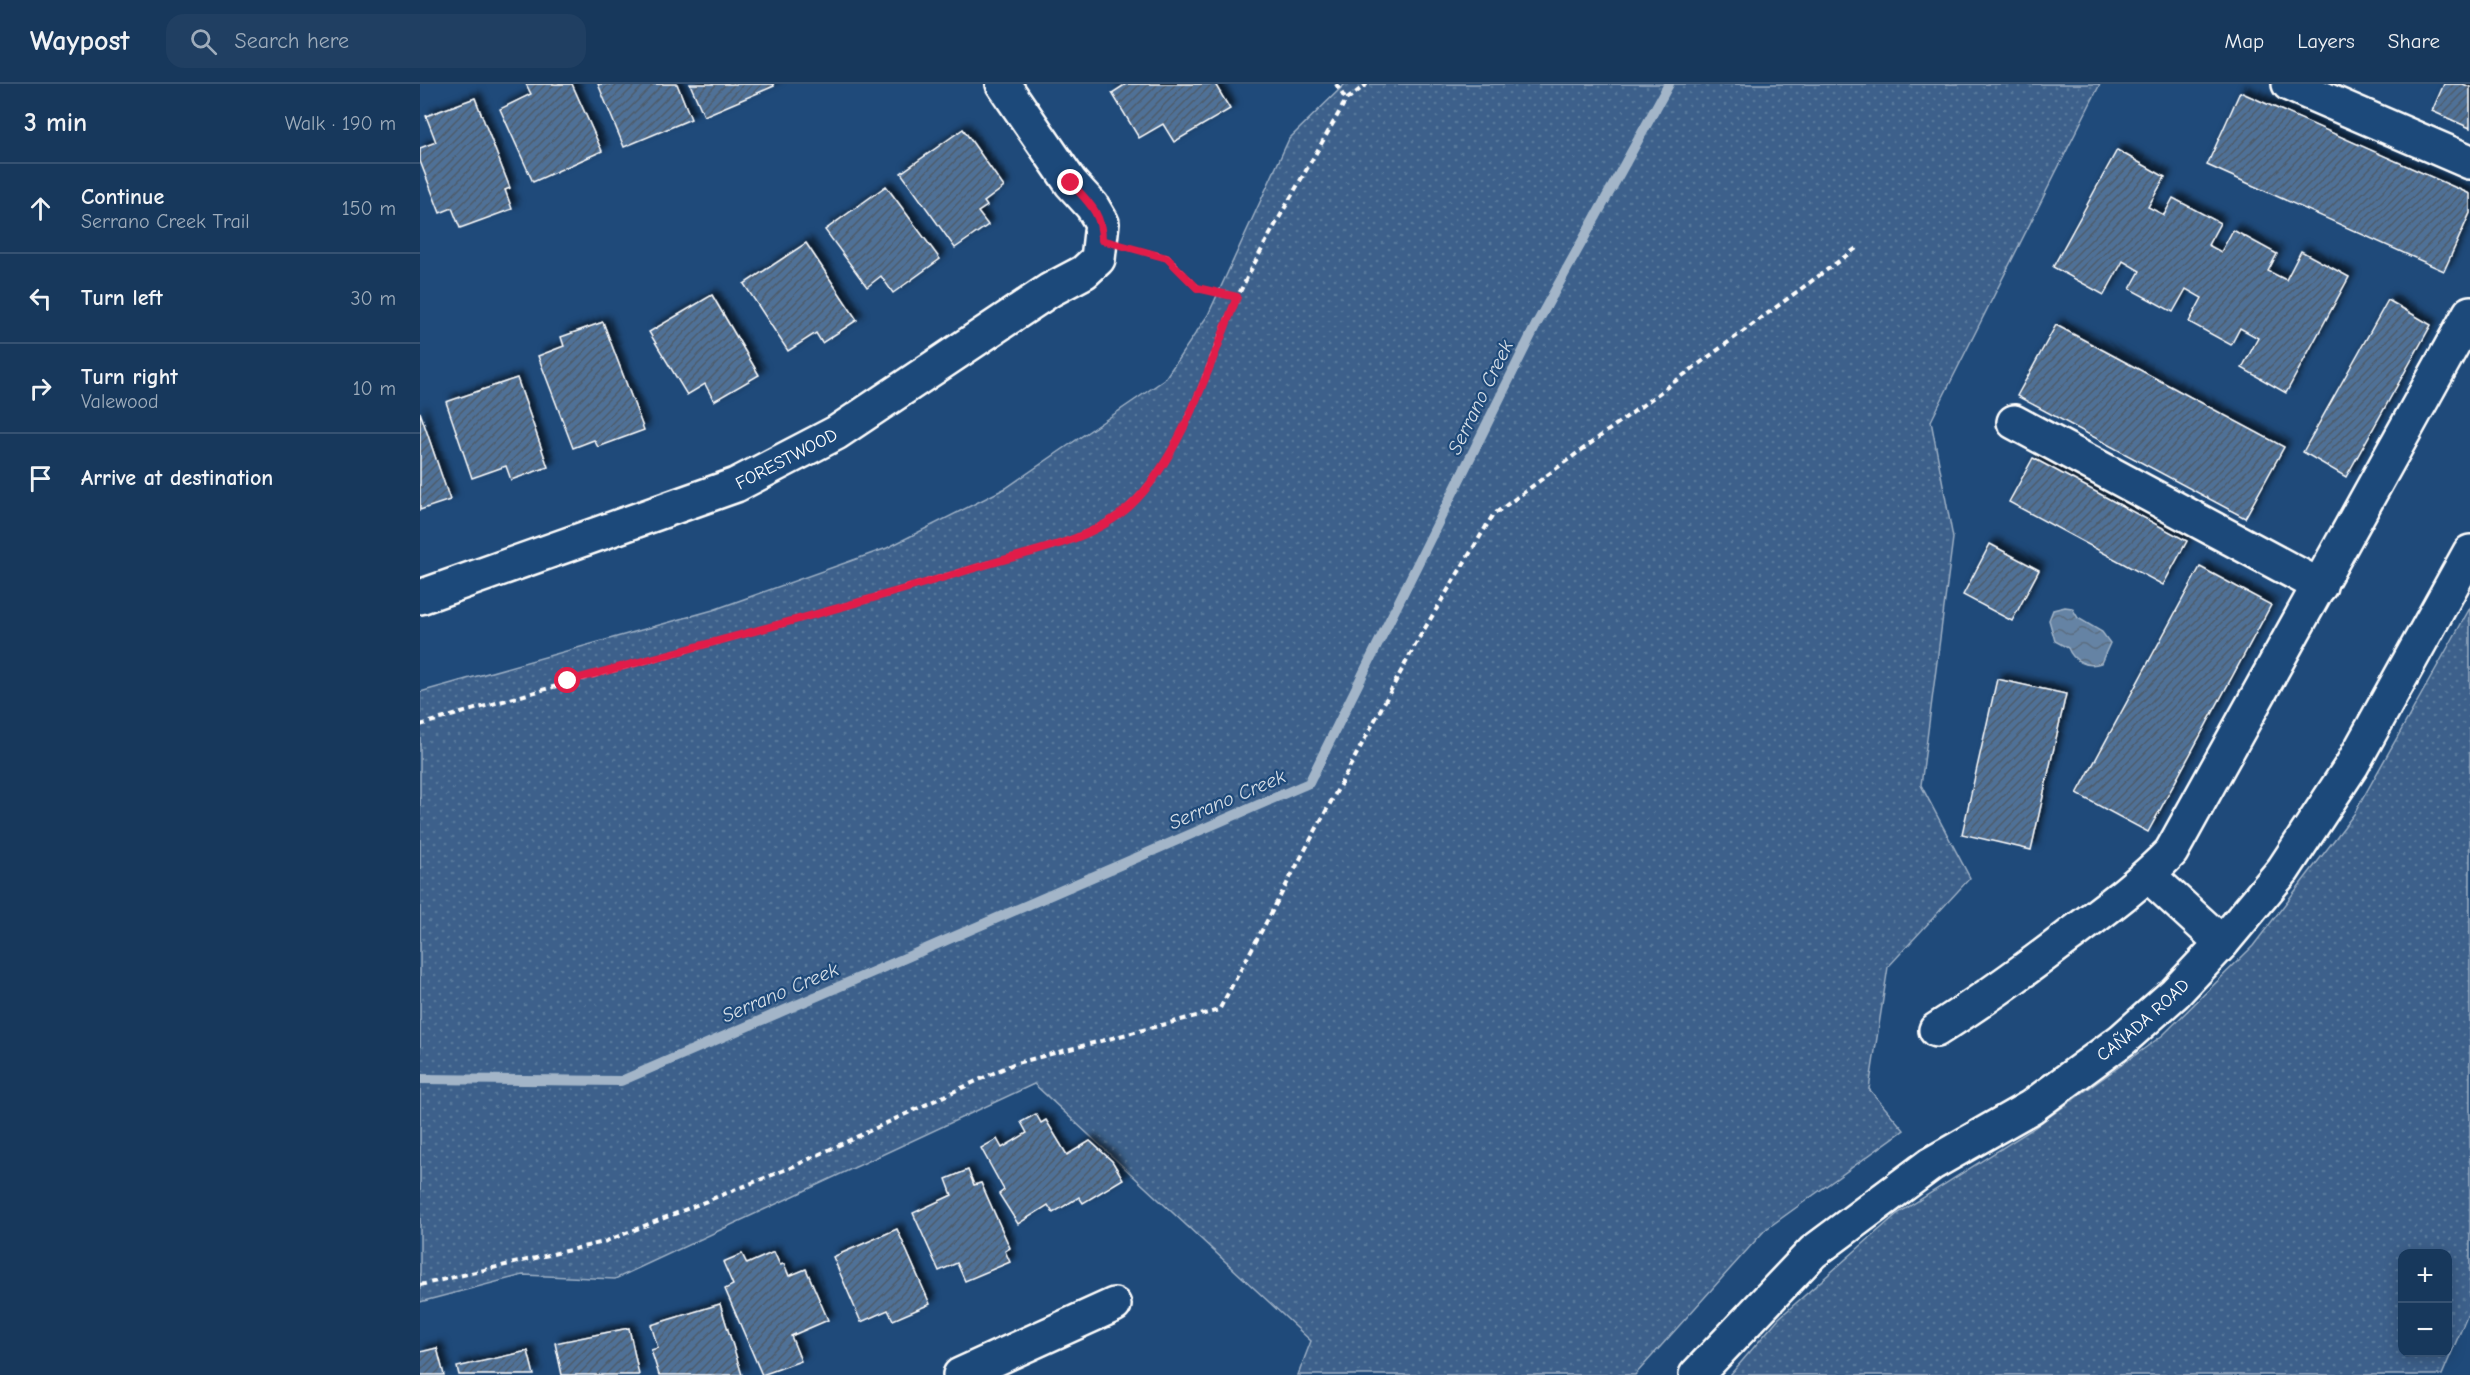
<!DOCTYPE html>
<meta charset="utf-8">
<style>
:root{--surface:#17385c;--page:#203f62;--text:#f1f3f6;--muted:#9eacbb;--line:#365272}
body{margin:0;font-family:"Comic Neue",sans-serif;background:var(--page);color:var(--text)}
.controls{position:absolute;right:18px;bottom:18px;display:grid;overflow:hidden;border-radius:12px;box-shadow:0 3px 15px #0003}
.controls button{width:54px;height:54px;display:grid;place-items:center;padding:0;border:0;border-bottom:2px solid var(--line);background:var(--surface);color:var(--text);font:30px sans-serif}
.stop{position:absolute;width:18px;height:18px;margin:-14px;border:4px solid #e11d48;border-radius:50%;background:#fff}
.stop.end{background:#e11d48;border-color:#fff;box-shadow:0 2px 6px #0008}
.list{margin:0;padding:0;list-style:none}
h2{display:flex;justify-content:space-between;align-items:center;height:78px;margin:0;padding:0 24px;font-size:26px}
h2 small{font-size:20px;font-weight:400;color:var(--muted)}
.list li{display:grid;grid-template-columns:39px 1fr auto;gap:18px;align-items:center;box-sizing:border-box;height:90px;padding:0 24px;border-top:2px solid var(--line)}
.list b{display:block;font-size:22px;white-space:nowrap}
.list p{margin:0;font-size:20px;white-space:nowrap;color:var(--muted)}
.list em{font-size:20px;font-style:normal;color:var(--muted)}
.icon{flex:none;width:33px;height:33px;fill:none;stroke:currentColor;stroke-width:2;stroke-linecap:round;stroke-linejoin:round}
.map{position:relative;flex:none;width:2050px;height:1291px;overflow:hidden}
header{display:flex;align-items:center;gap:36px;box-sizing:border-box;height:84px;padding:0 30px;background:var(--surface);border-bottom:2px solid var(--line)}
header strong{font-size:28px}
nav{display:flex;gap:33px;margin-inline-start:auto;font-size:21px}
.search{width:420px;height:54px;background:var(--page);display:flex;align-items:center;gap:15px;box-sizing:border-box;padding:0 21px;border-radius:18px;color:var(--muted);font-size:22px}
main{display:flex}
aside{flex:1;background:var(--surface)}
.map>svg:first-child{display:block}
.grass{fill:url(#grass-dots);stroke:#9eb0c5;stroke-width:1.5;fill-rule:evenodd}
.water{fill:url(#water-waves);stroke:#a3b5c8;stroke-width:1.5}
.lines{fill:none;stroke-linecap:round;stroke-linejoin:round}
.stream{stroke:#a3b5c8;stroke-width:10}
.building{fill:url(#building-hatch);stroke:#fff;stroke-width:1.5;filter:url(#shadow)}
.street-casing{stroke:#fff;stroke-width:38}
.secondary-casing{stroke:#fff;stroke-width:38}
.path{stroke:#fff;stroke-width:4;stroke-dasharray:6 4.5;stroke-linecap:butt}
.street{stroke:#1f4a7a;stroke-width:33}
.secondary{stroke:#1f4a7a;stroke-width:33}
.route{stroke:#e11d48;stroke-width:8}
.labels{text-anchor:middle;stroke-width:4.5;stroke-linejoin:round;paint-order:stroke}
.street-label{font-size:18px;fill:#fff;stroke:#1f4a7a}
.water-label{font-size:20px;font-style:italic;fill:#d8e0e8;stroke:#1f4a7a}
</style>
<header>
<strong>Waypost</strong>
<div class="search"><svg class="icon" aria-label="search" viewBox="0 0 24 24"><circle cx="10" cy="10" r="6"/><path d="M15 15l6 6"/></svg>Search here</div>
<nav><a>Map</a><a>Layers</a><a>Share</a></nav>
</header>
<main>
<aside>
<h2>3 min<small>Walk · 190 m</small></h2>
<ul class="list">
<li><svg class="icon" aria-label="ahead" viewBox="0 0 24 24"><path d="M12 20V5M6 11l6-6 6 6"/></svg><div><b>Continue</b><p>Serrano Creek Trail</p></div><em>150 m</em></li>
<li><svg class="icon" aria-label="left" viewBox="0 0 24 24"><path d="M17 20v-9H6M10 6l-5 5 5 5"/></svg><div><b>Turn left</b></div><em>30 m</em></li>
<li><svg class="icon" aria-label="right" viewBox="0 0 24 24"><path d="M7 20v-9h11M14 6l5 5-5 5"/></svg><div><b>Turn right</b><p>Valewood</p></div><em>10 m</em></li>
<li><svg class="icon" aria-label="arrive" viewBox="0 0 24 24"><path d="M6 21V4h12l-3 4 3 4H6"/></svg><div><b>Arrive at destination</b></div></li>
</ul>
</aside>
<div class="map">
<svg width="2050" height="1291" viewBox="0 0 2050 1291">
<defs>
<pattern id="grass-dots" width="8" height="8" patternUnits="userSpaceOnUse" patternTransform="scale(1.5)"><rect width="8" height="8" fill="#3c618b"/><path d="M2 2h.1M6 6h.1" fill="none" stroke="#59799c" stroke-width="1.8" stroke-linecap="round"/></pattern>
<pattern id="water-waves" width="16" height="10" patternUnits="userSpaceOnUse" patternTransform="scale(1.5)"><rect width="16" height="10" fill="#6583a4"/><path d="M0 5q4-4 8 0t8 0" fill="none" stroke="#5b6d81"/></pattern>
<pattern id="building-hatch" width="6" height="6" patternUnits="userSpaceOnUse" patternTransform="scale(1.5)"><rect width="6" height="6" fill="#507197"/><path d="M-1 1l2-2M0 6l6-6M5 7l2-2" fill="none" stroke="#4e5b6a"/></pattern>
<filter id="shadow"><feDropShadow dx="5.5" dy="-5.5" stdDeviation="3" flood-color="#0009"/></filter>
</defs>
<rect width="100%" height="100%" fill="#1f4a7a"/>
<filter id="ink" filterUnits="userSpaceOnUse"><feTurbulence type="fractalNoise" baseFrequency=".0167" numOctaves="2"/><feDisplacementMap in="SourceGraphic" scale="12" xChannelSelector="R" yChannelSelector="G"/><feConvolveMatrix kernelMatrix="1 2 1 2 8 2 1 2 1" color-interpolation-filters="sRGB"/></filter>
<g filter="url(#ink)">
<g class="grass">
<polygon points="925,0 1680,0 1511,337 1533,454 1501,701 1550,794 1468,883 1449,1005 1484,1046 1345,1146 1215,1291 878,1291 891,1257 614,1000 195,1195 103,1191 0,1218 0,608 293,526 467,464 586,404 744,296 788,231 869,55"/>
<path d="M2050,524v701l-28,66h-712l49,-57 118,-104 134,-84 132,-95 90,-89 101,-132zM1982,1170h46v98h-46z"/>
</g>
<path class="water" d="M1645,523l7,1 6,10 24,14 8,11 -9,20c-14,5 -28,-2 -33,-15l-13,-7 -6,-21 4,-10z"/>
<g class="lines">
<polyline class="stream" points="0,995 201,997 889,699 1116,241 1249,0"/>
</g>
<g class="building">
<polygon points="106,0 152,0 182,67 113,98 80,25 111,10"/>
<polygon points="178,0 257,0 271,35 204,63"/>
<polygon points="270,0 353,0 354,2 284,32"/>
<polygon points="706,0 795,0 810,25 754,58 743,40 719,54 692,9"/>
<polygon points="2024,0 2043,0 2050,3 2050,44 2012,27"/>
<polygon points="1820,8 2050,110 2050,129 2024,187 1787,81"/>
<polygon points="55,14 90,104 85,106 92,125 40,144 32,124 20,129 0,77 0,64 16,58 6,32"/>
<polygon points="543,45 584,103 564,118 567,122 558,128 568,141 535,164 481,89"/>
<polygon points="1697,66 1745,93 1728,123 1744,131 1753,114 1800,139 1788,161 1801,168 1813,146 1857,170 1848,187 1866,196 1881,167 1929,193 1866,309 1822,284 1838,254 1820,244 1811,261 1769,238 1782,214 1766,205 1753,228 1710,205 1720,187 1703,177 1684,211 1633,183"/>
<polygon points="466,102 520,175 473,209 461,192 447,203 405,146"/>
<polygon points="386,159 437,236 402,259 396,249 368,267 324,200"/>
<polygon points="292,211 339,291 294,317 285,300 267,311 229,248"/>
<polygon points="1968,216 2011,241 1926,393 1883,368"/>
<polygon points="183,238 224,346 178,363 174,356 153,364 118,272 144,262 141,253"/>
<polygon points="1636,241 1864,363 1825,434 1597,312"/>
<polygon points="97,294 128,383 91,396 86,382 52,394 26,318"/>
<polygon points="0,328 30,416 0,426"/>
<polygon points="1613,374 1767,457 1743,501 1589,418"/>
<polygon points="1570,460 1619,486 1592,537 1543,511"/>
<polygon points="1780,483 1851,521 1728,748 1657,710"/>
<polygon points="1577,595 1646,610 1611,766 1542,750"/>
<polygon points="616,1030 621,1039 626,1036 647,1071 670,1057 692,1077 703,1095 663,1119 659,1113 633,1129 628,1121 598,1140 579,1110 584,1106 561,1064 577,1055 582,1064 607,1049 601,1038"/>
<polygon points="548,1086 554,1101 561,1099 590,1164 585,1167 590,1178 545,1197 537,1179 519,1187 493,1129 532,1111 526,1095"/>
<polygon points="477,1145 510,1220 473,1236 468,1226 441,1238 413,1173"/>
<polygon points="354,1168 360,1181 364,1180 369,1192 386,1185 408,1236 371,1252 381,1277 342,1291 305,1205 313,1201 303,1178 322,1170 327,1180"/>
<polygon points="300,1220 322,1291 239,1291 231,1266 238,1264 231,1241"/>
<polygon points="209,1244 219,1291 142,1291 135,1259"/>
<polygon points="17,1264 24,1291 0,1291 0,1268"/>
<polygon points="108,1267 114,1291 39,1291 37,1283"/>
</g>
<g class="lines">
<g class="street-casing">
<g id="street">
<polyline points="1869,0 2050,78"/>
<polyline points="1594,338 1900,502"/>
<path id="s1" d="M0,513l316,-112 100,-52 214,-143 34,-18 14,-13 4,-36 -10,-17 -21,-23 -68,-99"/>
<polyline points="1728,791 1802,859"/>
<path d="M1516,946c46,-29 89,-60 132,-93 36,-27 72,-53 103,-85l299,-539"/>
<polyline points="540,1291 694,1221"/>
</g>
</g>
<g class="secondary-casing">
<g id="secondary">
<path id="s2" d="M1276,1291l117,-123 118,-88 100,-57 91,-67 53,-47 47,-50 61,-73 69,-105 118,-213"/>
</g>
</g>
<g class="path">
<polyline points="916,0 926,16"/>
<polyline points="714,165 747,173 778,204 817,213"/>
<path d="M0,641c180,-53 363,-99 542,-154 51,-15 130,-29 168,-66 58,-54 74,-140 108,-209 32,-66 72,-131 108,-196l21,-16"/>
<polyline points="0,1201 184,1158 372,1083 593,980 799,926 999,554 1073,431 1438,163"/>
</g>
<use href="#street" class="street"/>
<use href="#secondary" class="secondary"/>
</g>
</g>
<g class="lines" filter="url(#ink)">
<path class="route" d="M148,597c136,-36 272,-72 407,-113 51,-16 114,-25 155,-62 51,-47 81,-145 107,-209l-40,-9 -30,-30 -65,-18c0,-27 -13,-37 -31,-57"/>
</g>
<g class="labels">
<g class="street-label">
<text dy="6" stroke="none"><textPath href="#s1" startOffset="392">FORESTWOOD</textPath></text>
<text dy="6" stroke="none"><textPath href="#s2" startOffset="574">CAÑADA ROAD</textPath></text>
</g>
<g class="water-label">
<text transform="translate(1060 313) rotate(-64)" y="7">Serrano Creek</text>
<text transform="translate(807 715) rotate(-23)" y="7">Serrano Creek</text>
<text transform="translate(360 908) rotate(-23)" y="7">Serrano Creek</text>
</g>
</g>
</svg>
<div class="controls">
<button>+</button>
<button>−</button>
</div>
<div class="stop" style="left:148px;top:597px"></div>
<div class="stop end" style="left:651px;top:99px"></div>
</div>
</main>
